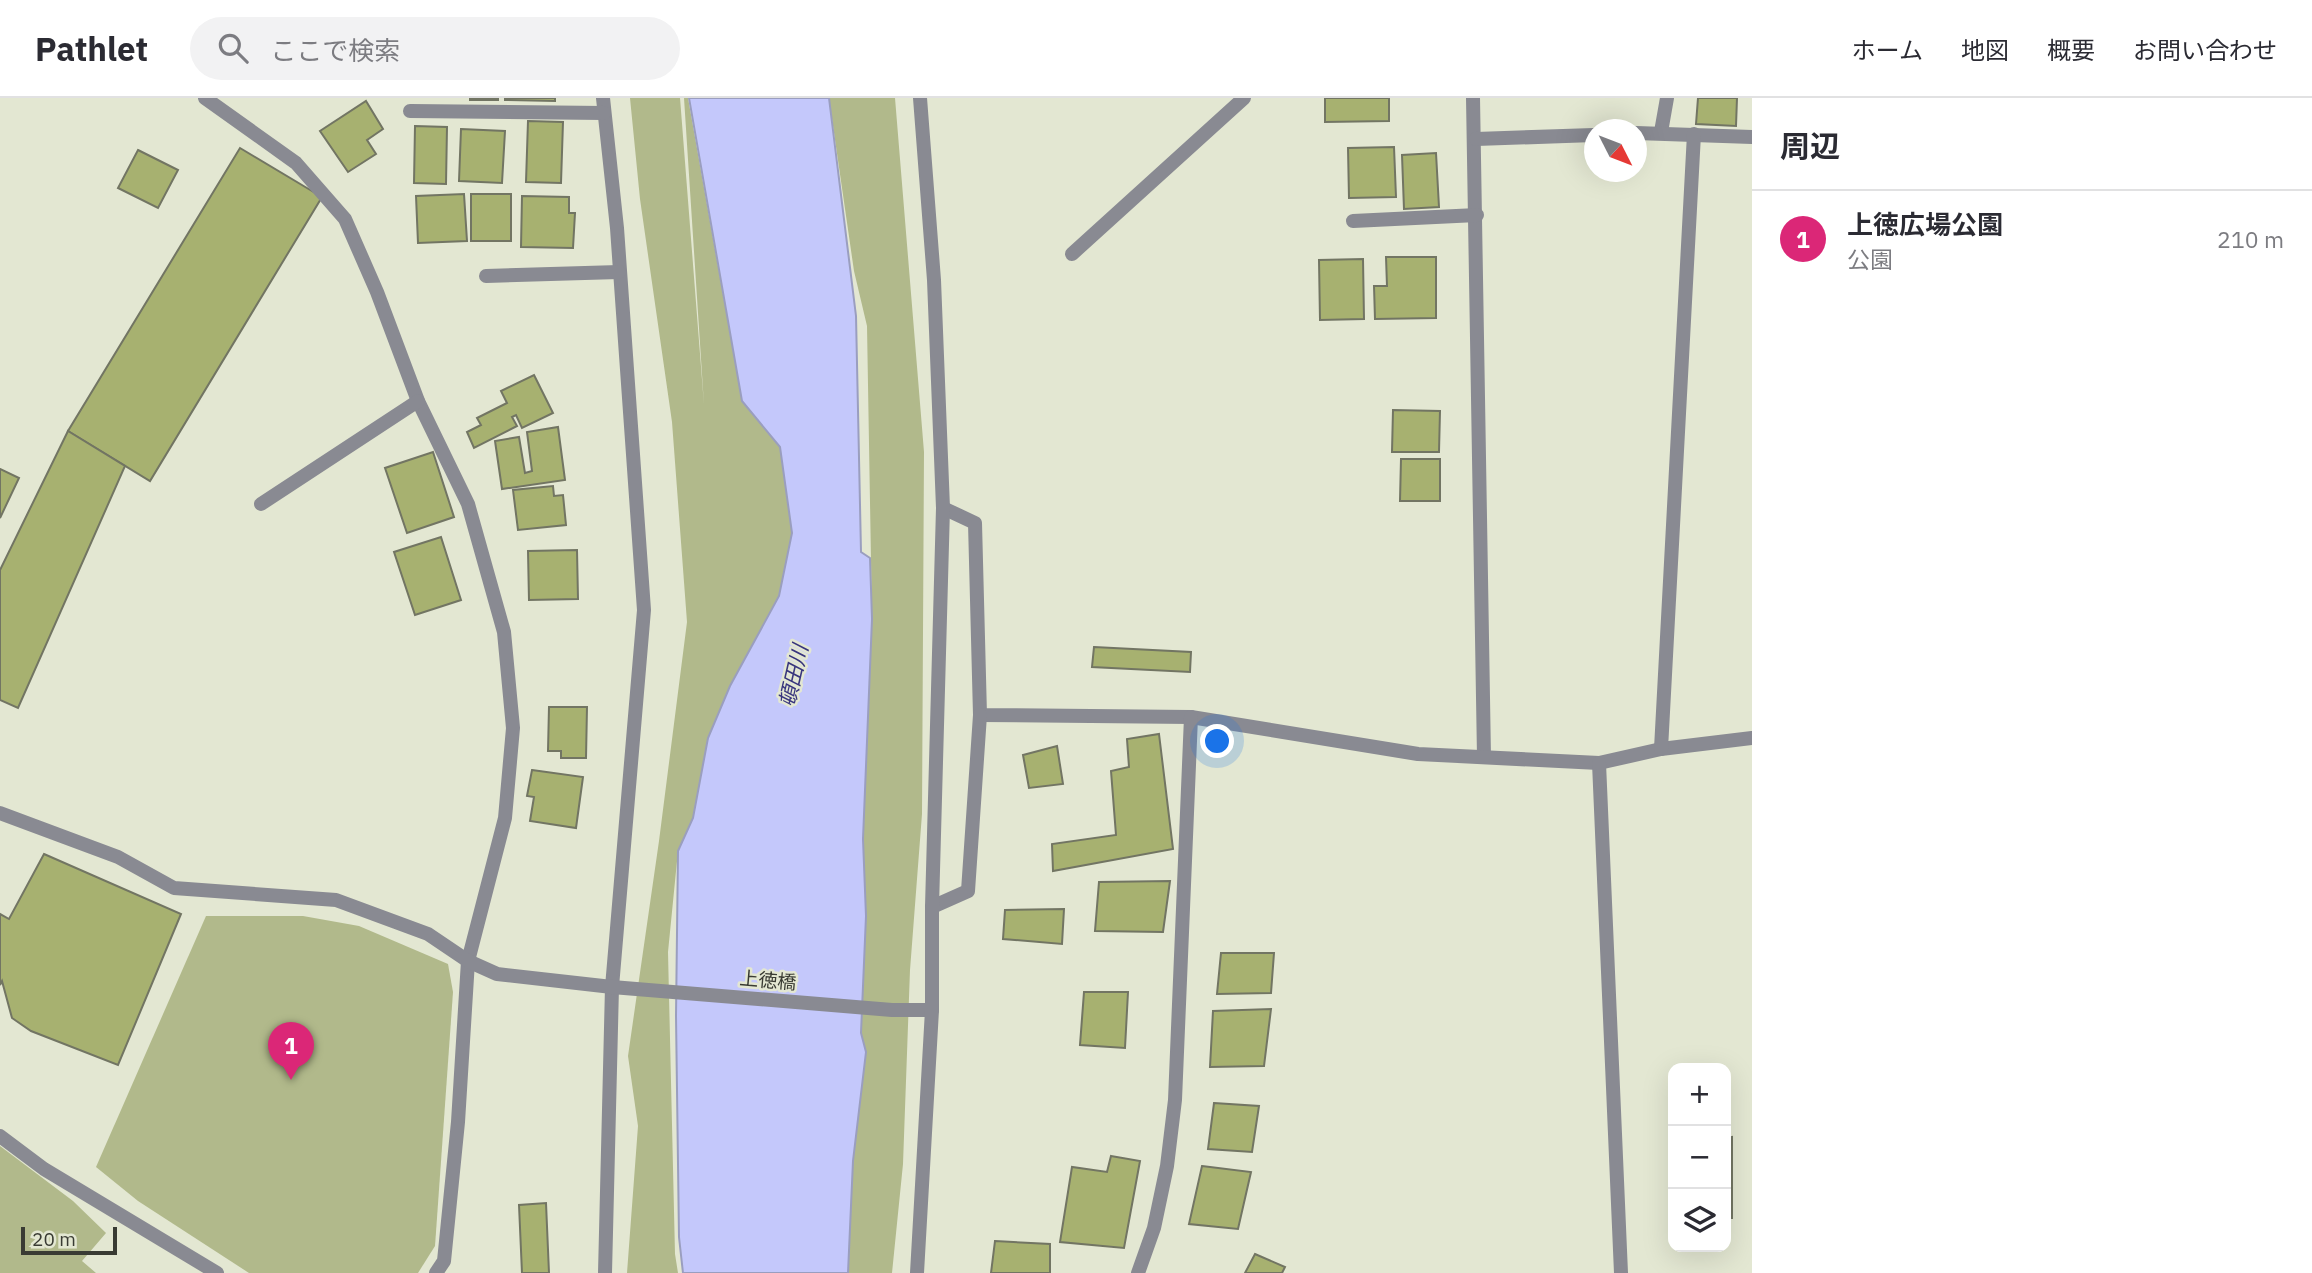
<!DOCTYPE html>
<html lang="ja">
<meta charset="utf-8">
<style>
:root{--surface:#fff;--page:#f2f2f3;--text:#2b2b33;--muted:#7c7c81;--line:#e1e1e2;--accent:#db2777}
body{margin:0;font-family:"IBM Plex Sans","Noto Sans JP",sans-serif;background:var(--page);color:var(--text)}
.controls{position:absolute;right:21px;bottom:21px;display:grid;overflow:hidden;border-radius:14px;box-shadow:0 7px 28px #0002}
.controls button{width:63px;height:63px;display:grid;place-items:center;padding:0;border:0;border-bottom:2px solid var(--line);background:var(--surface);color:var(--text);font:35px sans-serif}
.compass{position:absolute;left:1584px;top:21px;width:63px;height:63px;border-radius:50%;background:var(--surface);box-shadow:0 7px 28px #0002;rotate:132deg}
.scale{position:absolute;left:21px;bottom:18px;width:96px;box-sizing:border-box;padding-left:7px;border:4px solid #393b33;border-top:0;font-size:19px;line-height:24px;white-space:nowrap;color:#393b33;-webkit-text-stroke:5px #e3e7d2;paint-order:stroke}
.you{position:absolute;left:1218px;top:644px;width:24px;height:24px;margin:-18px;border:5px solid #fff;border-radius:50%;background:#1a73e8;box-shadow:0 0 0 10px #1a73e833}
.badge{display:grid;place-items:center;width:46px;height:46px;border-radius:50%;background:var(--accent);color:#fff;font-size:23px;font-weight:700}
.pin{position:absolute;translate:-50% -58px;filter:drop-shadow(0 2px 4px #0008)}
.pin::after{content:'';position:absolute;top:37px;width:24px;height:21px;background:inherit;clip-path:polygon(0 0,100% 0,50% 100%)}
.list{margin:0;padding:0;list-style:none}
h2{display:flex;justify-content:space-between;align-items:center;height:91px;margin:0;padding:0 28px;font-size:30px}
h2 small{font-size:23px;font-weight:400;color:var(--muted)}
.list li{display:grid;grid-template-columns:46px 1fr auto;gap:21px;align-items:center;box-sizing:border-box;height:98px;padding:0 28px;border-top:2px solid var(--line)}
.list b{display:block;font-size:26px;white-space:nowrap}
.list p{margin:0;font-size:23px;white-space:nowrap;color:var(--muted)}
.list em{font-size:23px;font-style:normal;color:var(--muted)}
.icon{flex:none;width:38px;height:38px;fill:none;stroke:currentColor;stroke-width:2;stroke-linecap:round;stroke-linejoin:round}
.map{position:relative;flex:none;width:1752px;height:1175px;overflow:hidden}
header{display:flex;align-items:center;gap:42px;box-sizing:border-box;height:98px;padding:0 35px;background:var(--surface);border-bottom:2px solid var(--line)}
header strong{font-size:33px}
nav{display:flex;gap:38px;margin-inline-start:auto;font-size:24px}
.search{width:490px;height:63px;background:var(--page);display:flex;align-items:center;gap:18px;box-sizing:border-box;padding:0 24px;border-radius:38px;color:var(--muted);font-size:26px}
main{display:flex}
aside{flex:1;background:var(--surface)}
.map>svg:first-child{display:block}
.green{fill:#b1b98b}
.water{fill:#c4c8fb;stroke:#9a9ebf;stroke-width:2}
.building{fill:#a7b170;stroke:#727563;stroke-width:2}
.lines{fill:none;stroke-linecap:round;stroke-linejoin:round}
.minor{stroke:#898a92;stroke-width:14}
.tertiary{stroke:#898a92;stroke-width:14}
.labels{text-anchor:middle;stroke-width:5;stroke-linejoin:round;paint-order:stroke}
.street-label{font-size:19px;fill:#393b33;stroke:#e3e7d2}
.water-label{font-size:21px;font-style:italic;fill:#38357d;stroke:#e3e7d2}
</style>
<header>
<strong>Pathlet</strong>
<div class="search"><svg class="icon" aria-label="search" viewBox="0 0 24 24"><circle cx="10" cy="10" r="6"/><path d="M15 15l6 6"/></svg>ここで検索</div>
<nav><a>ホーム</a><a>地図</a><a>概要</a><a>お問い合わせ</a></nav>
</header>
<main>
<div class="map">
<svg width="1752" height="1175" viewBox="0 0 1752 1175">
<rect width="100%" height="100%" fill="#e3e7d2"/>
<g class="green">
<polygon points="630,0 680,0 704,307 684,0 688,0 742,303 780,348 792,435 779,498 730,588 708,640 693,720 678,753 668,854 675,1156 678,1175 627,1175 638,1028 628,958 659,743 687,524 672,324 640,101"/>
<polygon points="829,0 895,0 924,354 922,716 910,872 903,1066 892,1175 848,1175 853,1063 866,954 861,935 866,818 863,741 872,521 867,228 854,173"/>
<polygon points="206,818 303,818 359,828 448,866 453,894 435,1148 418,1175 249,1175 138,1103 96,1069"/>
<polygon points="0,1048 73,1103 106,1135 82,1163 96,1175 0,1175"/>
</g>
<polygon class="water" points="689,0 829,0 856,218 861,454 870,460 872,521 863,741 866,818 861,935 866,954 853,1063 848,1175 683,1175 679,1139 676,918 678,753 693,720 708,640 730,588 779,498 792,435 780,349 742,303"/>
<g class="building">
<rect x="470" y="0" width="28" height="2"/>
<polygon points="505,0 555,0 555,3 505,2"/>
<polygon points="1325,0 1389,0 1389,23 1325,24"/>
<polygon points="1698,0 1737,0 1736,28 1696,26"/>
<polygon points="366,3 383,31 367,42 376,56 348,74 320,33"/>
<polygon points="528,23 563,24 561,85 526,84"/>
<polygon points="415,28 447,29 446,86 414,85"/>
<polygon points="461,31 505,33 502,85 459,83"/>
<polygon points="1394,49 1396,99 1349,100 1348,50"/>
<polygon points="240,50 322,99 150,383 68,333"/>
<polygon points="138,52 178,72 158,110 118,90"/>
<polygon points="1436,55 1439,109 1404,111 1402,57"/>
<polygon points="464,96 467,143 418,145 416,98"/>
<rect x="471" y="96" width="40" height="47"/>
<polygon points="522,98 569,99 569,115 575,115 573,150 521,149"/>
<polygon points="1386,159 1436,159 1436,220 1375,221 1374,188 1387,188"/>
<polygon points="1363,161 1364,221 1320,222 1319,162"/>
<polygon points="534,277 553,315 522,330 516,317 512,319 517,328 474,350 467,334 481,327 477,320 507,305 501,293"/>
<polygon points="1393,312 1440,313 1439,354 1392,354"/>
<polygon points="558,329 565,382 502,391 495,343 519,339 525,375 532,373 527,334"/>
<polygon points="68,333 125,368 18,610 0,602 0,472"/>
<polygon points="433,354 454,419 407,435 385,370"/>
<polygon points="1401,361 1440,361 1440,403 1400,403"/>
<polygon points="0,371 19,380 0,420"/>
<polygon points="553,388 554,398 563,397 566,427 518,432 513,392"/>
<polygon points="441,439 461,502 415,517 394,454"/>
<polygon points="577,452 578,501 529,502 528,453"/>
<polygon points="1094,549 1191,554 1190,574 1092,569"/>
<polygon points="549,609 587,609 586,660 561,660 561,653 548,653"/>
<polygon points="1159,636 1173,751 1053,773 1052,746 1116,737 1111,673 1129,669 1127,641"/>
<polygon points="1057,648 1063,686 1029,690 1023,657"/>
<polygon points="532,672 583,679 576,730 530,723 534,699 527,698"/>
<polygon points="44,756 181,816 118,967 31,933 12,920 2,883 0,887 0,816 9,821"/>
<polygon points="1170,783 1163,834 1095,833 1099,784"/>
<polygon points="1064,811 1062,846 1003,841 1005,812"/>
<polygon points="1221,855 1274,855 1271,895 1217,896"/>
<polygon points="1084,894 1128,894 1125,950 1080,947"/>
<polygon points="1271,911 1264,968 1210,969 1213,913"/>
<polygon points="1214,1005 1259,1008 1252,1054 1208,1051"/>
<polygon points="1732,1039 1732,1120 1726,1120 1726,1040"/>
<polygon points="1111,1058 1140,1063 1124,1150 1060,1144 1072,1069 1107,1074"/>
<polygon points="1202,1068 1251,1074 1238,1131 1189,1126"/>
<polygon points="546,1105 549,1175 522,1175 519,1107"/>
<polygon points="995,1143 1050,1146 1050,1175 991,1175"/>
<polygon points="1255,1156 1285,1169 1282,1175 1245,1175"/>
</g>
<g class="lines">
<g class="minor">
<polyline points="205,0 296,65 345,121 377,194 418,303 468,406 504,534 513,630 505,720 468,863 458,1024 444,1163 436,1175"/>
<polyline points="603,0 617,130 644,512 612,889 605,1175"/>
<polyline points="1473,0 1484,659"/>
<polyline points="410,13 604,15"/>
<polyline points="1661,34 1667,0"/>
<polyline points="1636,35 1752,39"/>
<polyline points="1476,41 1594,37"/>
<polyline points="1353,123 1477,117"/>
<polyline points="1072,156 1244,0"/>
<polyline points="486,178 619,174"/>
<polyline points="261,406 418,303"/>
<polyline points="943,410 975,425 980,617 1191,619 1418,656 1599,665 1661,651 1752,640"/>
<polyline points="1661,651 1694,36"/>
<polyline points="1599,665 1621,1175"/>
<polyline points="0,715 118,759 174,790 336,802 428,836 468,863 497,876 612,889 892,912 932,912"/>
<polyline points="932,809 968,793 980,617"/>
<polyline points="0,1038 44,1071 217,1175"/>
<polyline points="1138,1175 1154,1130 1167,1068 1175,1002 1191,619"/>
</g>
<polyline class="tertiary" points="917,1175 932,912 932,809 943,410 934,182 920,0"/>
</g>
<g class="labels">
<g class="street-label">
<text transform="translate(768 882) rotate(5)" y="7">上徳橋</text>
</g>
<g class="water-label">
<text transform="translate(794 578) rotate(-77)" y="7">頓田川</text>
</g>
</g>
</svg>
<div class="controls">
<button>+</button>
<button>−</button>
<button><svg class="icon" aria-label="layers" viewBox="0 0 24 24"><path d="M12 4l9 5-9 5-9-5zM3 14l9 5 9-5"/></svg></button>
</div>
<svg class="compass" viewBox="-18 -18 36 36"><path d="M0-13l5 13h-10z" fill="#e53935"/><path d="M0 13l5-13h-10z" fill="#7c7c81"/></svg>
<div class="scale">20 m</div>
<div class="you"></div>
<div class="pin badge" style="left:291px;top:982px">1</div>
</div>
<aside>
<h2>周辺<small></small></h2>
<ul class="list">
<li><span class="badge">1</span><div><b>上徳広場公園</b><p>公園</p></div><em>210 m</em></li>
</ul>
</aside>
</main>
